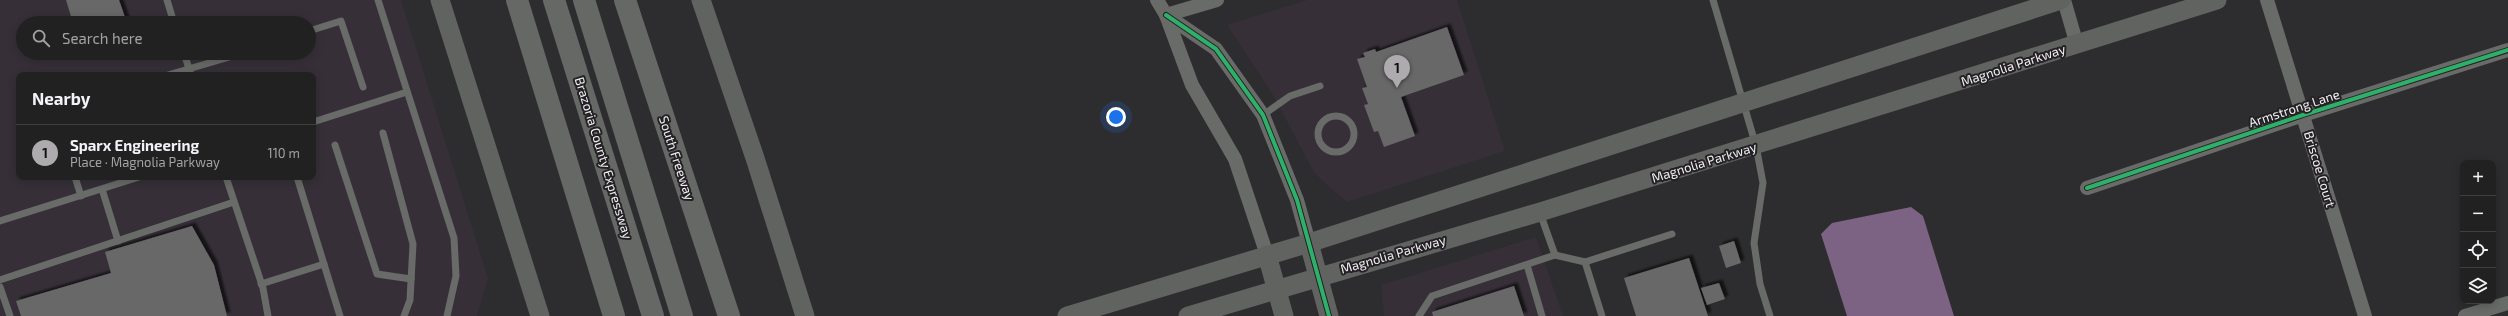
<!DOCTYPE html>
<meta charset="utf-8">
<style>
:root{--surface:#222122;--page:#2a292a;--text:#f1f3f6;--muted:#a2a3a5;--line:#3f3e40;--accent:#adabae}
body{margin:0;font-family:"Exo 2",sans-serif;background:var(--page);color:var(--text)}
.controls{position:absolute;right:12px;bottom:12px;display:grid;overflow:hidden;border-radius:8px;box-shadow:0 2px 10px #0003}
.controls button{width:36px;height:36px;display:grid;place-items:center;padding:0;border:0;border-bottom:1px solid var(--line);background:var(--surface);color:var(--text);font:20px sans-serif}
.you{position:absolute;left:1116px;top:117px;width:14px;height:14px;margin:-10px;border:3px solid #fff;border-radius:50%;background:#1a73e8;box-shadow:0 0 0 6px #1a73e833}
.badge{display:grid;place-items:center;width:26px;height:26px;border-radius:50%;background:var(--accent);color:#111;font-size:13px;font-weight:700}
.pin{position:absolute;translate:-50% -33px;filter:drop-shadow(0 1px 2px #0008)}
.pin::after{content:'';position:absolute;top:21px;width:14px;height:12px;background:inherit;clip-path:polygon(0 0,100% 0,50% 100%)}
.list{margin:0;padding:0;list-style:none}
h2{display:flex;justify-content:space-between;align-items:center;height:52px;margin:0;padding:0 16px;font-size:17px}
h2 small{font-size:13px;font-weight:400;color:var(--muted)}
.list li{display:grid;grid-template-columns:26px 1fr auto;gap:12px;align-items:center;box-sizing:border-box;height:56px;padding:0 16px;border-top:1px solid var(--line)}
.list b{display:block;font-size:15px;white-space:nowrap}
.list p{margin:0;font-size:13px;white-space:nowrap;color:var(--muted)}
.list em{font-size:13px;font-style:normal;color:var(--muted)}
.icon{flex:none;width:22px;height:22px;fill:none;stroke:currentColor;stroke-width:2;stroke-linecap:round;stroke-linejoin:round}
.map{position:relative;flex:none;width:2508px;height:316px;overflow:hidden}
.search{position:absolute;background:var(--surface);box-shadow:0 2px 10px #0003;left:16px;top:16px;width:300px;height:44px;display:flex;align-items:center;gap:10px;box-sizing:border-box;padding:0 14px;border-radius:22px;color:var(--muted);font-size:15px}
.panel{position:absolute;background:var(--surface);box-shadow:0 2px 10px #0003;left:16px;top:72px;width:300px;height:108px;border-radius:8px}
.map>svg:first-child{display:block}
.built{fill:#362f38;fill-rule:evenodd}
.water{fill:#7c6383}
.building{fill:#686768;filter:url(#shadow)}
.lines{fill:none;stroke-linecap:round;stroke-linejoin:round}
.lane{stroke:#686b67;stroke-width:7}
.street{stroke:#686b67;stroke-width:14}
.secondary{stroke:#616361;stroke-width:19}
.highway{stroke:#666865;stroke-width:22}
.cycleway-casing{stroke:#242125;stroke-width:6}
.cycleway{stroke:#2db169;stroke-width:4}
.labels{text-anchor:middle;stroke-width:4;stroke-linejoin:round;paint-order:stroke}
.street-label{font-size:13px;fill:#f2f0f3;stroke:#242125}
</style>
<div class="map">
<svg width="2508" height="316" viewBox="0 0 2508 316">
<defs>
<filter id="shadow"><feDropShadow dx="3.5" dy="-3.5" stdDeviation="1" flood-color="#0009"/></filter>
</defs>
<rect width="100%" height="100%" fill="#2d2c2e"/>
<g class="built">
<path d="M0,0h401l87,278 -11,38h-477zM23,23h286v30h-286zM19,75h294v102h-294z"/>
<polygon points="1307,0 1457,0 1505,151 1347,202 1315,174 1273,95 1227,25"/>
<polygon points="1536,237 1563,316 1384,316 1381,285"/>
</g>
<polygon class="water" points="1911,207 1923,216 1954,316 1847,316 1821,234 1832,223"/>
<g class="building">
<polygon points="66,0 119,0 127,23 73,23"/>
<polygon points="1447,27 1464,75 1401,97 1415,136 1384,147 1378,131 1374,132 1364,105 1368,104 1362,88 1367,87 1357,59 1365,57 1363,53 1375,49 1376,52"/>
<polygon points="192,226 214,265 227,316 21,316 16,301 111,273 105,252"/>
<polygon points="1734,241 1741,263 1726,268 1719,246"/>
<polygon points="1689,258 1708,316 1636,316 1624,278"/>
<polygon points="1719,283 1725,299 1707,305 1701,288"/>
<polygon points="1514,286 1524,316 1433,316 1432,312"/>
</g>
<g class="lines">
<g class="lane">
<polyline points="167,0 174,23"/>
<polyline points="378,0 454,238 456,276 447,316"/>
<polyline points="1713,0 1756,146 1763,183 1754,243 1760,284 1770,316"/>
<polyline points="309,31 341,21 363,87"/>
<polyline points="184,53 191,75"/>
<polyline points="168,75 243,53"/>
<polyline points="1263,115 1290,96 1320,86"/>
<circle cx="1336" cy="134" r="18"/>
<polyline points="313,122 407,92"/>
<polyline points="383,133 413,244 410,300 404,316"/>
<polyline points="335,145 377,274 411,279"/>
<polyline points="75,177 81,196"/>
<polyline points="226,177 263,288 268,316"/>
<polyline points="297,177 340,316"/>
<polyline points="102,189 118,241"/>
<polyline points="1540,213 1555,255 1585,262 1602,316"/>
<polyline points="0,221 139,177"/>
<polyline points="1585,262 1672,234"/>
<polyline points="1527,265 1542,316"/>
<polyline points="0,280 234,202"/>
<polyline points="261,284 324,264"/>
<polyline points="0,287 10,316"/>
<polyline points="1419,316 1432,296 1555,255"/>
</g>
<g class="street">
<polyline points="1157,0 1166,15 1192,85 1235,159 1267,255"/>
<polyline points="2064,0 2077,45"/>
<polyline points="2267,0 2365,316"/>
<polyline points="1166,15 1216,49 1263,115 1297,200 1309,243"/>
<polyline points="1166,15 1217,0"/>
<polyline points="2087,188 2303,115 2508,50"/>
<polyline points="2465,316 2508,303"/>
</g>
<g class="secondary">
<polyline points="440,0 540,316"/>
<polyline points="701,0 755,158 805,316"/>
<polyline points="1309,243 1329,316"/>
<polyline points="1267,255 1284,316"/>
<polyline points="1067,316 1309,243 2061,0"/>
<polyline points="1188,316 1540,212 2217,0"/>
</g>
<g class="highway">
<polyline points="517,0 614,316"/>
<polyline points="554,0 653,316"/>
<polyline points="584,0 682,316"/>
<polyline points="625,0 729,316"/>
</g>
<g class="cycleway-casing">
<g id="cycleway">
<polyline points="1166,15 1216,49 1263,115 1297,200 1329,316"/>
<polyline points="2087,188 2303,115 2508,50"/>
</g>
</g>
<use href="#cycleway" class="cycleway"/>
</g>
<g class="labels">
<g class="street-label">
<text transform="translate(2013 65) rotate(-18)" y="5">Magnolia Parkway</text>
<text transform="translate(2294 108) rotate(-18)" y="5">Armstrong Lane</text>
<text transform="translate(604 158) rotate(73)" y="5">Brazoria County Expressway</text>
<text transform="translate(677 158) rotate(72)" y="5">South Freeway</text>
<text transform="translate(1704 162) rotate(-17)" y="5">Magnolia Parkway</text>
<text transform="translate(2320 169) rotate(73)" y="5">Briscoe Court</text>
<text transform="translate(1393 254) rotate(-16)" y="5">Magnolia Parkway</text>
</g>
</g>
</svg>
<div class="controls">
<button>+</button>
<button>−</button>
<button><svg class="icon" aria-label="locate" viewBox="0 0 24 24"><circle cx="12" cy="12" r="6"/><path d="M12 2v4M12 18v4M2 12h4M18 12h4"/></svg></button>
<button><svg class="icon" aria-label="layers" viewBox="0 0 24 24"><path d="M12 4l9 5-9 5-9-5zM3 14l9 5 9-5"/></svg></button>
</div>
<div class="you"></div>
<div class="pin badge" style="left:1397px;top:88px">1</div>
<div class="search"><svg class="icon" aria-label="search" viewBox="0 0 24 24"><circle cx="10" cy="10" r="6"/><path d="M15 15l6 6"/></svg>Search here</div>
<section class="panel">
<h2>Nearby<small></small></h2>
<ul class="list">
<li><span class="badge">1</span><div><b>Sparx Engineering</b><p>Place · Magnolia Parkway</p></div><em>110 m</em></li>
</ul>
</section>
</div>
